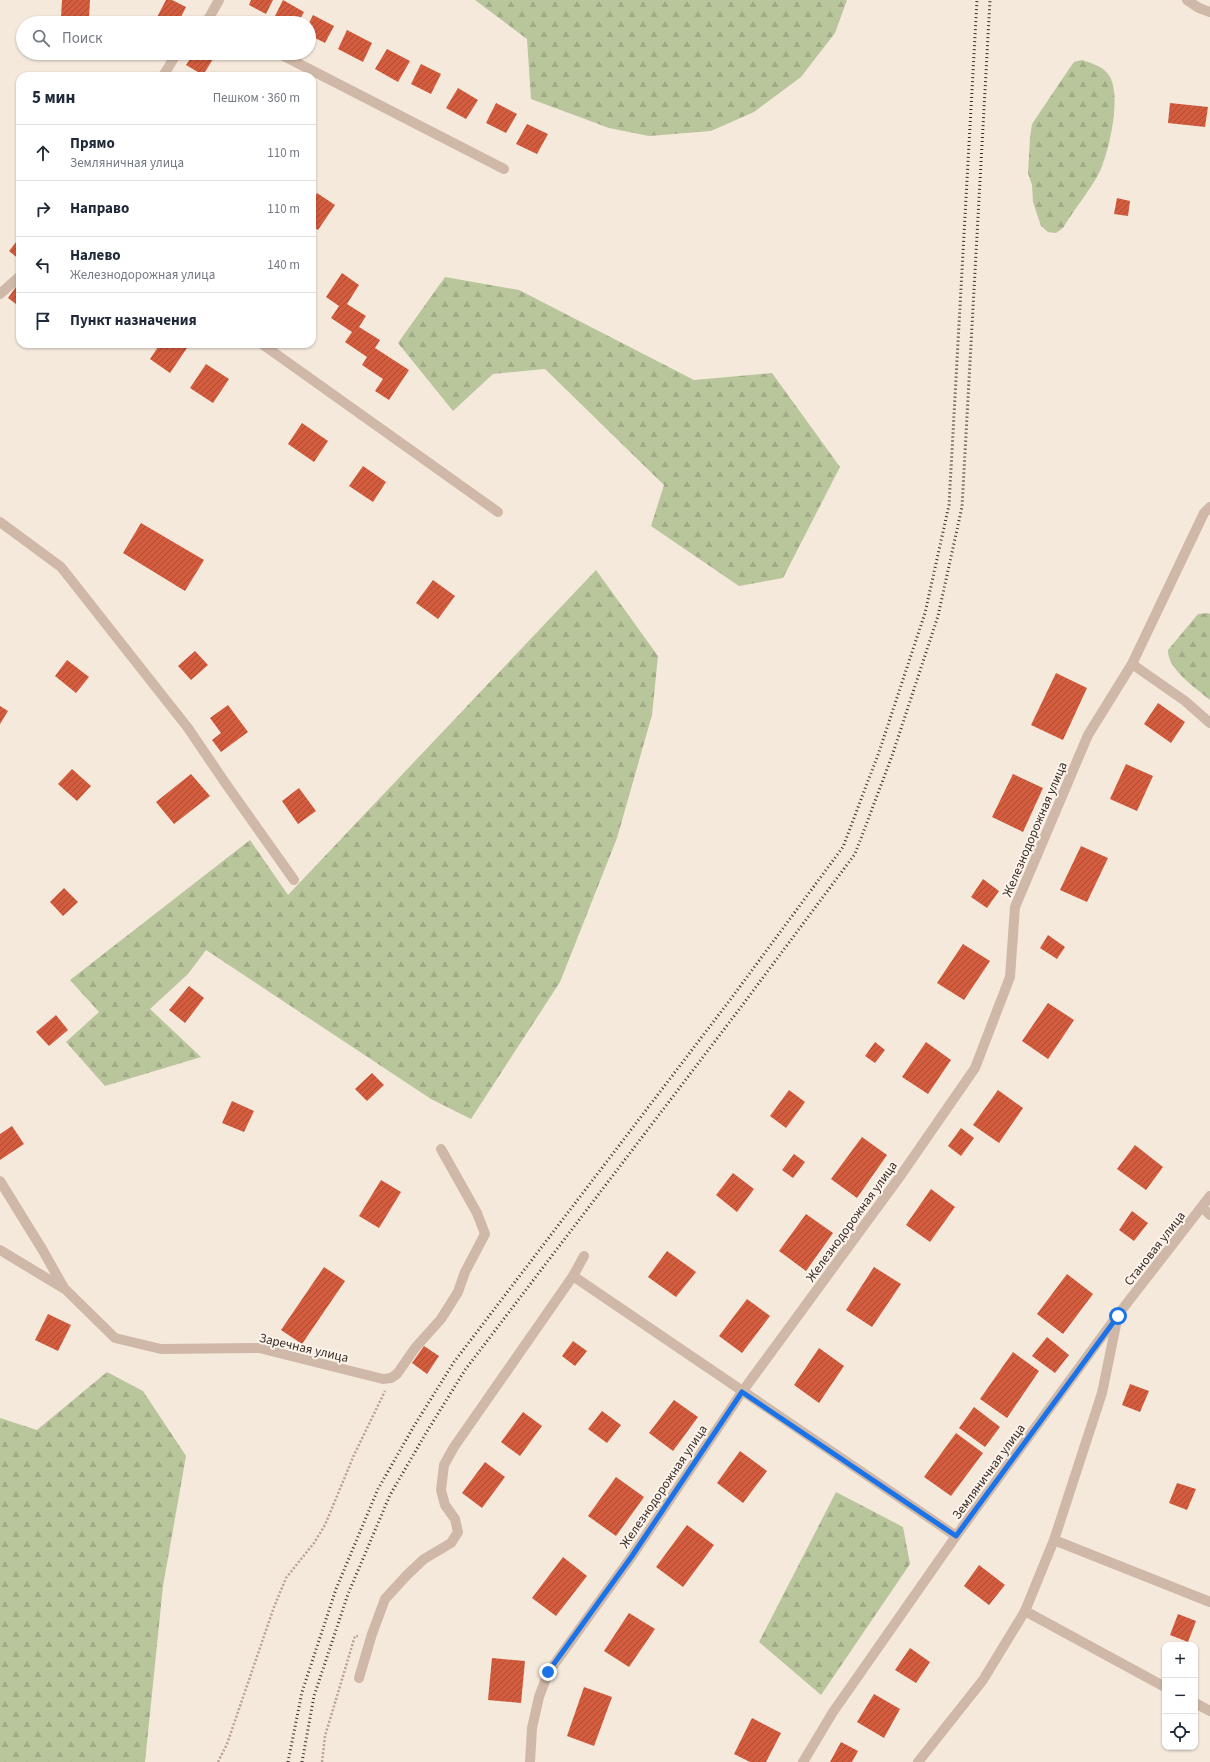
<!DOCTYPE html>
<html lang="ru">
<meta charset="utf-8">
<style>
:root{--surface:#fff;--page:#f6f6f7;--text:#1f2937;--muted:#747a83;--line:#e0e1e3}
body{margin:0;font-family:"Source Sans 3",sans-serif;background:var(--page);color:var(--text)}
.controls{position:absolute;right:12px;bottom:12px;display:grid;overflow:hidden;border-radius:8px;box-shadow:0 1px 3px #0004}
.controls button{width:36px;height:36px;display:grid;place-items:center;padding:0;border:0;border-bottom:1px solid var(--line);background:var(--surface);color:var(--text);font:20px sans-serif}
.stop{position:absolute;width:12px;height:12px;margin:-9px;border:3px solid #1a73e8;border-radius:50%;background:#fff}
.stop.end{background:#1a73e8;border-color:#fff;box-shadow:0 1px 4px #0008}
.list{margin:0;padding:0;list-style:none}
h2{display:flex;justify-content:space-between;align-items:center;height:52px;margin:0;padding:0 16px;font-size:17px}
h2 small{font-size:13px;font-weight:400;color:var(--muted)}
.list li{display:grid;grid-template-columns:26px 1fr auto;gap:12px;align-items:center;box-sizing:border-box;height:56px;padding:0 16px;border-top:1px solid var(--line)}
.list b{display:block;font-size:15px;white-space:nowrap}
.list p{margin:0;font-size:13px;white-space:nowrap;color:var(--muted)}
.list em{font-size:13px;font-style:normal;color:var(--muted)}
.icon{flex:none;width:22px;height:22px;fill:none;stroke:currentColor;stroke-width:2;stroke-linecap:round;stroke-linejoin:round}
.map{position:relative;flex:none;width:1210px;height:1762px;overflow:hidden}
.search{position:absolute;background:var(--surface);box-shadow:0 1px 3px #0004;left:16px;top:16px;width:300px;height:44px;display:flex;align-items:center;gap:10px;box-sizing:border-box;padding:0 14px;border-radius:22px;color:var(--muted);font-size:15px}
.panel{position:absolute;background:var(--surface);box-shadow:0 1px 3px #0004;left:16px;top:72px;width:300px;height:276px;border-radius:12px}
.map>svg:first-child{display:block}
.forest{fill:url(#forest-firs)}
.building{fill:url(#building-hatch)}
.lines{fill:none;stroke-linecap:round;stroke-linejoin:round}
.path{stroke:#bba191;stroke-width:2.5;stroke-dasharray:2 2;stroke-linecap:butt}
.minor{stroke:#cfb8a7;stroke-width:10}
.rail{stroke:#3a2d28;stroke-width:3;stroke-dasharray:1 3;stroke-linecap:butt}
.route{stroke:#1a73e8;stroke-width:5}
.labels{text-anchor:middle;stroke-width:4;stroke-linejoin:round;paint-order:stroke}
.street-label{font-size:13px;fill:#3a2d28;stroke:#fcf3ea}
</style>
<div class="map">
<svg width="1210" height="1762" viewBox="0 0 1210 1762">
<defs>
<pattern id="forest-firs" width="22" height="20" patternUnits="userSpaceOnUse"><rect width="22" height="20" fill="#b9c69b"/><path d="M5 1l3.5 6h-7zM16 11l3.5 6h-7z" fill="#a0aa86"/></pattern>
<pattern id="building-hatch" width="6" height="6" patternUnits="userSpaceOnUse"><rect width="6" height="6" fill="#d25c3d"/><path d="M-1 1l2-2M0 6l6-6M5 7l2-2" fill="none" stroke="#ab4c33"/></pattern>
</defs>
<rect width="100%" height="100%" fill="#f5e9dc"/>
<g class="forest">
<polygon points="475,0 847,0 835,33 801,77 754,112 711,131 649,136 609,128 531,99 527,39"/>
<path d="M1082,60c9,3 20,6 26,14 15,18 1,78 -8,97 -10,20 -26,38 -37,57l-7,5 -8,-1 -7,-6 -8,-24 -1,-17 -4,-12 2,-35 2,-14 37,-55 5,-7z"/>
<polygon points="445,277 519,290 694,380 772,373 840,467 783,578 739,586 651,526 664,485 545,369 493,374 453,411 398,343"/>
<polygon points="596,570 658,656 652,715 617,838 560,982 471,1119 431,1099 206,950 188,974 150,1009 201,1057 105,1086 66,1042 99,1012 70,980 250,840 288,895"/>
<path d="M1208,613l2,1v86c-14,-12 -43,-31 -42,-50l30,-36z"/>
<polygon points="107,1372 143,1391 186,1456 163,1586 145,1762 0,1762 0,1418 37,1430"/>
<polygon points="836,1492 903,1527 910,1564 821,1695 759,1642"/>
</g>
<g class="building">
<polygon points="62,0 90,0 89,18 61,17"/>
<polygon points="166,0 172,0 186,7 178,23 154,23"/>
<polygon points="251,0 273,0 266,14 249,5"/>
<polygon points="283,0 304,12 298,23 287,23 275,16"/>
<polygon points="313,15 334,26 325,43 309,35 309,23"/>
<polygon points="347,30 372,43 363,62 338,49"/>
<polygon points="387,49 410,61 398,82 375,69"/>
<polygon points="194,53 210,53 215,56 203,75 186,65"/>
<polygon points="421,64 441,74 431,94 411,84"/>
<polygon points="458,88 478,100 466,119 446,108"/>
<polygon points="496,103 517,114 506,133 486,123"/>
<polygon points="1170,103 1208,107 1205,127 1168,123"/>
<polygon points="527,124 548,134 537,154 516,144"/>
<polygon points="317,193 335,205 318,230 312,226 312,200"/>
<polygon points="1117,198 1130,201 1128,216 1114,214"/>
<polygon points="20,237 20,260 9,251"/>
<polygon points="342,273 359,285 347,304 366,316 359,327 380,340 375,348 409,370 389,400 375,391 383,379 362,365 367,357 345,342 352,332 331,318 339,306 326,297"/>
<polygon points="20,281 20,307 8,298"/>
<polygon points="160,344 187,344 189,345 170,373 150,359"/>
<polygon points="206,364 229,379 213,403 190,388"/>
<polygon points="302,423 328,441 314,462 288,444"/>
<polygon points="363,466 386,482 373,502 349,486"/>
<polygon points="141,523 204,560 185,591 123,553"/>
<polygon points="433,580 455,596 438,619 416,603"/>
<polygon points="195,651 208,665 191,680 178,666"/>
<polygon points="67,660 89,677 76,693 55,676"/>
<polygon points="1056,673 1087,688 1063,740 1031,725"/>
<polygon points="1158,703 1185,722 1171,743 1144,724"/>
<polygon points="228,705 248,732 221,752 212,740 221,733 210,718"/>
<polygon points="0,706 8,711 0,724"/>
<polygon points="1126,764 1153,776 1137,811 1110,799"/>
<polygon points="72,769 91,786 77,801 58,784"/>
<polygon points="191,774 210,796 174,824 156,802"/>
<polygon points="1013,774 1043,788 1023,832 992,817"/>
<polygon points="299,788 316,811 298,824 282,801"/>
<polygon points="1081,846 1108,858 1087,902 1060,890"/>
<polygon points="983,879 999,891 987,908 971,897"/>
<polygon points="64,888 78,902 63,916 50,902"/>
<polygon points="1048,935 1065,947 1057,959 1040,948"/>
<polygon points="963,944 990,961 964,1000 937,983"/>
<polygon points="189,986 204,998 185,1023 169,1010"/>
<polygon points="1048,1003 1074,1020 1048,1059 1022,1041"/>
<polygon points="56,1015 68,1030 49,1046 36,1032"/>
<polygon points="875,1042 885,1050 875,1063 865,1056"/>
<polygon points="926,1042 951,1060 928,1094 902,1077"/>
<polygon points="372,1073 384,1085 367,1101 355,1089"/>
<polygon points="789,1090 805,1102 786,1128 770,1116"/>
<polygon points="998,1090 1023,1108 999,1143 973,1125"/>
<polygon points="232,1101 254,1111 244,1132 222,1123"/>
<polygon points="12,1126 24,1144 0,1160 0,1134"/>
<polygon points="961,1128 974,1138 961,1156 948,1146"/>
<polygon points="862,1137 887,1155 857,1198 831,1179"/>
<polygon points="1135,1145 1163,1167 1146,1190 1117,1169"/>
<polygon points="794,1154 805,1162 793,1178 782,1170"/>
<polygon points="733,1173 754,1189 737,1212 716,1195"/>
<polygon points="381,1180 401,1192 379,1228 359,1216"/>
<polygon points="931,1189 955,1207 930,1242 906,1225"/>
<polygon points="1132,1211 1148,1223 1134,1241 1119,1230"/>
<polygon points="806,1214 833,1233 806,1271 779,1251"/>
<polygon points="667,1251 696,1272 676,1297 648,1277"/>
<polygon points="324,1267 345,1281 302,1344 281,1330"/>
<polygon points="874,1267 901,1284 872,1327 846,1310"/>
<polygon points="1067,1274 1093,1294 1063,1334 1037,1314"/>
<polygon points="747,1299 770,1316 742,1353 719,1336"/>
<polygon points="48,1314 71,1325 58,1351 35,1340"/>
<polygon points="1047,1337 1069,1355 1055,1373 1032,1356"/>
<polygon points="573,1341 587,1351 575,1366 562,1356"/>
<polygon points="424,1346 439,1356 427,1374 412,1363"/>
<polygon points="819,1348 844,1366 819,1403 794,1385"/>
<polygon points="1013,1352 1039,1371 1007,1418 980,1399"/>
<polygon points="1130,1384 1149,1391 1140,1412 1122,1405"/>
<polygon points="674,1400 698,1417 673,1451 649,1433"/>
<polygon points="974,1407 1000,1427 985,1447 959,1428"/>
<polygon points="602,1411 621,1425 607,1443 588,1429"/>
<polygon points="523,1412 542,1426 520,1456 501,1442"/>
<polygon points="956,1433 983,1453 951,1496 924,1477"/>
<polygon points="740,1451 767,1471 743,1503 717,1483"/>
<polygon points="485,1462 505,1477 482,1508 462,1493"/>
<polygon points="616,1477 644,1497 616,1536 588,1516"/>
<polygon points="1177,1483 1196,1489 1187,1510 1169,1503"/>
<polygon points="687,1525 714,1545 683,1587 656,1567"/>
<polygon points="563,1557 587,1576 556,1616 532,1598"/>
<polygon points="979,1565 1005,1585 989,1605 964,1586"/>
<polygon points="629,1613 655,1629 629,1667 604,1651"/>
<polygon points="1178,1614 1196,1621 1188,1642 1170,1635"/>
<polygon points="910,1648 930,1662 916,1683 895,1670"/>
<polygon points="492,1658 525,1661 521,1703 488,1700"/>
<polygon points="584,1687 612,1697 594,1746 567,1736"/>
<polygon points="874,1694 900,1709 884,1738 857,1722"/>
<polygon points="752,1718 781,1733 766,1762 750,1762 734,1754"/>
<polygon points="841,1742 858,1751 852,1762 830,1762"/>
</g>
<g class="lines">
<g class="path">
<polyline points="218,1762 227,1744 274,1607 286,1578 314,1543 325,1525 354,1455 385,1391"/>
<polyline points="322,1762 325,1736 355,1636 358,1636"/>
</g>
<g class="minor">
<polyline points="1187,0 1199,8 1210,12"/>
<polyline points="209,18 219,23"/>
<polyline points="203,23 209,18 219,0"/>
<polyline points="278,53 504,169"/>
<polyline points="163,76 177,53"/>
<polyline points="0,294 20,276"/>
<polyline points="262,344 498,512"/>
<polyline points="0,522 61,567 188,728 226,784 294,880"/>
<polyline points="1132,664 1185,701 1210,723"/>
<polyline points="0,1181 42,1249 64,1288 115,1338 161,1349 259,1348 383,1379 391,1378 397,1374 415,1348 441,1319 458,1292 465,1272 485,1234 477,1213 441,1149"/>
<polyline points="1202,1207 1210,1215"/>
<polyline points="0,1250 63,1288"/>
<polyline points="584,1256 573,1276 956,1536"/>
<polyline points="1117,1320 1102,1393 1054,1540 1025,1611 1165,1687"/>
<polyline points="1054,1540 1210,1602"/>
<polyline points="359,1678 372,1634 385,1599 407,1575 424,1559 451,1543 458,1532 455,1519 445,1505 441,1490 444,1465 454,1447 573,1276"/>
<polyline points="1195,1703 1210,1711"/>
<polyline points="530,1762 532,1728 539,1697 548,1673 632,1556 742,1392 901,1175 975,1068 1010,977 1015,907 1088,735 1132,664 1204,513 1210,507"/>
<polyline points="803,1762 833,1712 956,1536 1117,1316 1210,1196"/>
<polyline points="918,1762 983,1680 1025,1611"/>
</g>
<g class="rail">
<polyline points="288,1762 302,1692 336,1589 378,1489 414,1426 454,1362 730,1000 843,847 879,752 925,613 949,505 977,0"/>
<polyline points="302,1762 314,1696 348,1594 390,1495 426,1433 465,1370 741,1007 855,854 892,756 938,616 962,507 990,0"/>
</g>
</g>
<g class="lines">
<polyline class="route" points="548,1672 632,1556 742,1392 956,1536 1118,1316"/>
</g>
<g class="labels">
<g class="street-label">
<text transform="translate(1034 829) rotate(-67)" y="5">Железнодорожная улица</text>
<text transform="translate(851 1221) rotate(-54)" y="5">Железнодорожная улица</text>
<text transform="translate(1154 1248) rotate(-52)" y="5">Становая улица</text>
<text transform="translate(304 1347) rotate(13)" y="5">Заречная улица</text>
<text transform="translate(988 1471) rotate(-54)" y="5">Земляничная улица</text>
<text transform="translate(663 1486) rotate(-56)" y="5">Железнодорожная улица</text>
</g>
</g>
</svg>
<div class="controls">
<button>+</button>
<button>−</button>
<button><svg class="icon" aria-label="locate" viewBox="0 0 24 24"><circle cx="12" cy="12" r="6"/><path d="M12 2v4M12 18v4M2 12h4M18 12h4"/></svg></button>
</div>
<div class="stop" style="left:1118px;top:1316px"></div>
<div class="stop end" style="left:548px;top:1672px"></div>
<div class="search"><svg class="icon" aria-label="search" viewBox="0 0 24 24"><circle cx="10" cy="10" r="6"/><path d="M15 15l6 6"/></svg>Поиск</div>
<section class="panel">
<h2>5 мин<small>Пешком · 360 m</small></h2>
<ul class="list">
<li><svg class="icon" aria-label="ahead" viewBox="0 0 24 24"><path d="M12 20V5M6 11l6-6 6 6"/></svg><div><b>Прямо</b><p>Земляничная улица</p></div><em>110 m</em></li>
<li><svg class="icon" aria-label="right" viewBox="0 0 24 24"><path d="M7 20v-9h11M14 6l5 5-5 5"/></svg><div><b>Направо</b></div><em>110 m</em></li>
<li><svg class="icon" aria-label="left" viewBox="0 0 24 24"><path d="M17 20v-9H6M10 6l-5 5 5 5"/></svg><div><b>Налево</b><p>Железнодорожная улица</p></div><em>140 m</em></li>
<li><svg class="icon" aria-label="arrive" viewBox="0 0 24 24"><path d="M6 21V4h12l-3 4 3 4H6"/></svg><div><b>Пункт назначения</b></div></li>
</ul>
</section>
</div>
